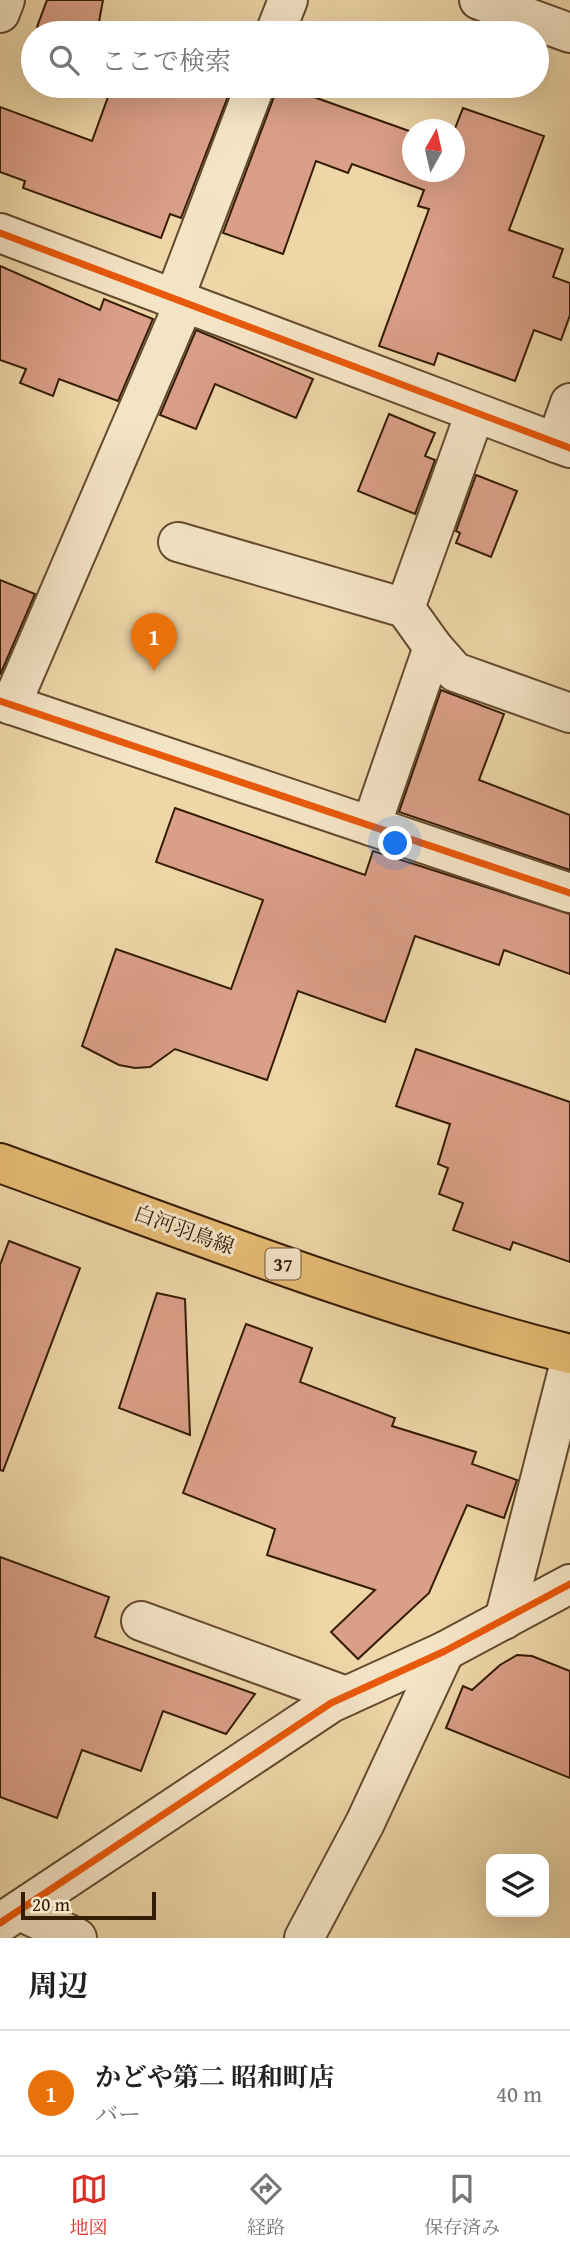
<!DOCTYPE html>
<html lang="ja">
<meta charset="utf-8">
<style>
:root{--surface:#fff;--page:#f2f2f2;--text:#222;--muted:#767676;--line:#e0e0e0;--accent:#d93025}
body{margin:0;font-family:"Gentium Book Plus","Noto Serif JP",serif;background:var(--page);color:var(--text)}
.controls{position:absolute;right:21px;bottom:21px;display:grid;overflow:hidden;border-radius:14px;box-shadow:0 7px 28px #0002}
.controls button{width:63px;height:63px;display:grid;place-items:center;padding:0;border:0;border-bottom:2px solid var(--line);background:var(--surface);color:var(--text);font:35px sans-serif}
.compass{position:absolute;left:402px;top:119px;width:63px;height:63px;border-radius:50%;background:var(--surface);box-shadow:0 7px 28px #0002;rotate:8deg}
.scale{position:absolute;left:21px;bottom:18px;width:135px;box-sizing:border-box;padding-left:7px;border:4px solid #351c05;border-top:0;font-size:19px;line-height:24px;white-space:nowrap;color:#351c05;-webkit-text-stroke:5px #f4e4c6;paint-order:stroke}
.you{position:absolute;left:396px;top:844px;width:24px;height:24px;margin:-18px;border:5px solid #fff;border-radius:50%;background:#1a73e8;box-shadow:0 0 0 10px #1a73e833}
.badge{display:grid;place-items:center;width:46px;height:46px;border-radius:50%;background:var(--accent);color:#fff;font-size:23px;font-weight:700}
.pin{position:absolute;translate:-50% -58px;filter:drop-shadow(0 2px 4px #0008)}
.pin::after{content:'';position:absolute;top:37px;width:24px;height:21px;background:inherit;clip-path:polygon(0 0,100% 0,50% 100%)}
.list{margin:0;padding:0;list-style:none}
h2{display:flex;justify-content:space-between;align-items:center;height:91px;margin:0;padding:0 28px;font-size:30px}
h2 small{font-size:23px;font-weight:400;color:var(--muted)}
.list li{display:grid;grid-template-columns:46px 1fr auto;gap:21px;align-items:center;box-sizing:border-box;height:126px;padding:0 28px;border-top:2px solid var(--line)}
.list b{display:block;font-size:26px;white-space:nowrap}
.list p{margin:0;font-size:23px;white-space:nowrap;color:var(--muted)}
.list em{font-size:23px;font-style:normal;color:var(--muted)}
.icon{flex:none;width:38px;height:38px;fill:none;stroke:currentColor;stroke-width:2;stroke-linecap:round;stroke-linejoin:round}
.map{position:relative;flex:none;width:570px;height:1938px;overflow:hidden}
.search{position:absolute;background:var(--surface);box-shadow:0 7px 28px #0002;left:21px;right:21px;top:21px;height:77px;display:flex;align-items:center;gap:18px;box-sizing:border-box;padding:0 24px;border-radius:38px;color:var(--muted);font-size:26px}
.sheet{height:217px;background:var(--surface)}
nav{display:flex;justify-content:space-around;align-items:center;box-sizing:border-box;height:98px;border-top:2px solid var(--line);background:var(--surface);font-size:19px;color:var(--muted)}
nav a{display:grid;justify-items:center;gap:4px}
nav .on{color:var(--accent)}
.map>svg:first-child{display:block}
.building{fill:#da9f88;stroke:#351c05;stroke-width:2}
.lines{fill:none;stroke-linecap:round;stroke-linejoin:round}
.minor-casing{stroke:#634a2e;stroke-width:42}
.primary-casing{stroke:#351c05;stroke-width:42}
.minor{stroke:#f4e4c6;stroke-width:38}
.primary{stroke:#e7bb74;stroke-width:38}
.cycleway-casing{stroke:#f4e4c6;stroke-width:11}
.cycleway{stroke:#e8590c;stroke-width:7}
.labels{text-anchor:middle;stroke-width:6;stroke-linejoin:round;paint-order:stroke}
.shield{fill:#f4e4c6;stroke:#6e583f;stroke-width:2}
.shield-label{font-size:19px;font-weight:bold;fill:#351c05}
.street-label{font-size:21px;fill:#351c05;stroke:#f4e4c6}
</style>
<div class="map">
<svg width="570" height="1938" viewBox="0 0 570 1938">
<rect width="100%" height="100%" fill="#eed6a7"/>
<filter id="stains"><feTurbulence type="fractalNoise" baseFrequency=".00286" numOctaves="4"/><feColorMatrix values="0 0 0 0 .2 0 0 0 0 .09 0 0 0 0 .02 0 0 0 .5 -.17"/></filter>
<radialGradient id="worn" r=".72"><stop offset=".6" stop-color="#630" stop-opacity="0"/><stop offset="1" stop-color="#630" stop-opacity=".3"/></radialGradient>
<g class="building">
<polygon points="47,0 103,0 97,33 54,33 37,27"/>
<polygon points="112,86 232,86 181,218 170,214 161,238 23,188 25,181 0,172 0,107 92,141"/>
<polygon points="276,86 283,86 412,132 412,172 454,172 454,131 463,108 544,136 509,230 563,249 553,277 570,283 570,315 561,340 534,330 515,381 438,353 434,365 379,346 429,209 418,206 424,190 352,164 348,173 316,161 283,254 223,233 275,94"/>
<polygon points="0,266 100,310 104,299 153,319 118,401 59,379 53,396 20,383 26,369 0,360"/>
<polygon points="196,330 313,379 296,418 215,384 196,429 160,415"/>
<polygon points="389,414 435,433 425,456 435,460 415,514 358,491"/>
<polygon points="476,475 517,491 491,557 456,543 460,533 456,531"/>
<polygon points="0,580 35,594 0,675"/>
<polygon points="441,690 504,714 479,780 570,815 570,870 399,812"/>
<polygon points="175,808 365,875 373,851 570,914 570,974 504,950 499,965 415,936 385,1022 298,991 267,1080 175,1049 150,1067 135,1068 119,1065 82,1046 116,949 231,989 263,900 156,862"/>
<polygon points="416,1049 570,1102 570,1262 513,1242 510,1250 453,1230 463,1203 439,1194 448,1168 438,1164 450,1124 396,1106"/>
<polygon points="9,1241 80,1268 3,1471 0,1470 0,1265"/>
<polygon points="157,1293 185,1299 190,1435 119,1408"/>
<polygon points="246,1324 312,1348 300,1382 395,1418 392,1426 476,1452 472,1464 517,1480 504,1518 467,1505 429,1593 358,1659 331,1632 375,1590 267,1555 275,1529 183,1493"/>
<polygon points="0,1557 109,1597 95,1637 255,1694 226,1734 163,1711 141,1771 82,1750 57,1818 0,1797"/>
<polygon points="517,1655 532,1656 570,1671 570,1778 446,1728 463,1686 472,1690 500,1665"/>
</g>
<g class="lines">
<g class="minor-casing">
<g id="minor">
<polyline points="479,0 570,33"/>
<polyline points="0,13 5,0"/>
<polyline points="275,33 288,0"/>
<polyline points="0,233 570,448"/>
<polyline points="174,299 255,86"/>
<polyline points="556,443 570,403"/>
<polyline points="178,542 405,608 433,647 455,672 570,713"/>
<polyline points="405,608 475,413"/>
<polyline points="0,701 570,893"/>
<polyline points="11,705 184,303"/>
<polyline points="371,826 433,647"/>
<polyline points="504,1620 570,1362"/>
<polyline points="141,1621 346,1696"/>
<polyline points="20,1911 77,1938"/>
<polyline points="0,1923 331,1703 445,1651 570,1584"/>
<polyline points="304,1938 365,1823 445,1651"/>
</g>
</g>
<g class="primary-casing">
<path id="primary" d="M0,1163c188,68 376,142 570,191"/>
</g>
<use href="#minor" class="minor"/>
<use href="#primary" class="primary"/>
<g class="cycleway-casing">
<g id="cycleway">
<polyline points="0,233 570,448"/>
<polyline points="0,701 570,893"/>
<polyline points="0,1923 331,1703 445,1651 570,1584"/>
</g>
</g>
<use href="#cycleway" class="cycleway"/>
</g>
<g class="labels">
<rect class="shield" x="265.5" y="1248.5" width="35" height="31" rx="5"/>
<g class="shield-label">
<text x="283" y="1271">37</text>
</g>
<g class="street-label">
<text transform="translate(184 1230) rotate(20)" y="7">白河羽鳥線</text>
</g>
</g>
<rect width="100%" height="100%" filter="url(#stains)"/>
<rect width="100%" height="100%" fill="url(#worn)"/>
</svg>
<div class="controls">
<button><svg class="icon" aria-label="layers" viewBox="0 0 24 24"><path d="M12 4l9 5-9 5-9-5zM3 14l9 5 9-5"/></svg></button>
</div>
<svg class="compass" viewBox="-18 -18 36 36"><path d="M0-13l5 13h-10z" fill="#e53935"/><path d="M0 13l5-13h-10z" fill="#767676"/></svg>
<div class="scale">20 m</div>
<div class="you"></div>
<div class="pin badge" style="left:154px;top:671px;background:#e8710a">1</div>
<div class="search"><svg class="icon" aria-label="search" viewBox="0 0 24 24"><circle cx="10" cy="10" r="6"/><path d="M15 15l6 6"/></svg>ここで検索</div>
</div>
<section class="sheet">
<h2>周辺<small></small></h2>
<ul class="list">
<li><span class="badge" style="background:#e8710a">1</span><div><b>かどや第二 昭和町店</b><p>バー</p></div><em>40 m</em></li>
</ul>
</section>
<nav>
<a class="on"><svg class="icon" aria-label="map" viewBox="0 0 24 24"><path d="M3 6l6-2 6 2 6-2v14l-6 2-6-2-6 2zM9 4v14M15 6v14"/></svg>地図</a>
<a><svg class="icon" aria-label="directions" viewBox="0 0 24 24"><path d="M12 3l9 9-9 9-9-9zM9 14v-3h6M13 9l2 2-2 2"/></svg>経路</a>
<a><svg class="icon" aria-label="saved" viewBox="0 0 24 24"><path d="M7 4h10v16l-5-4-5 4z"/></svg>保存済み</a>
</nav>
